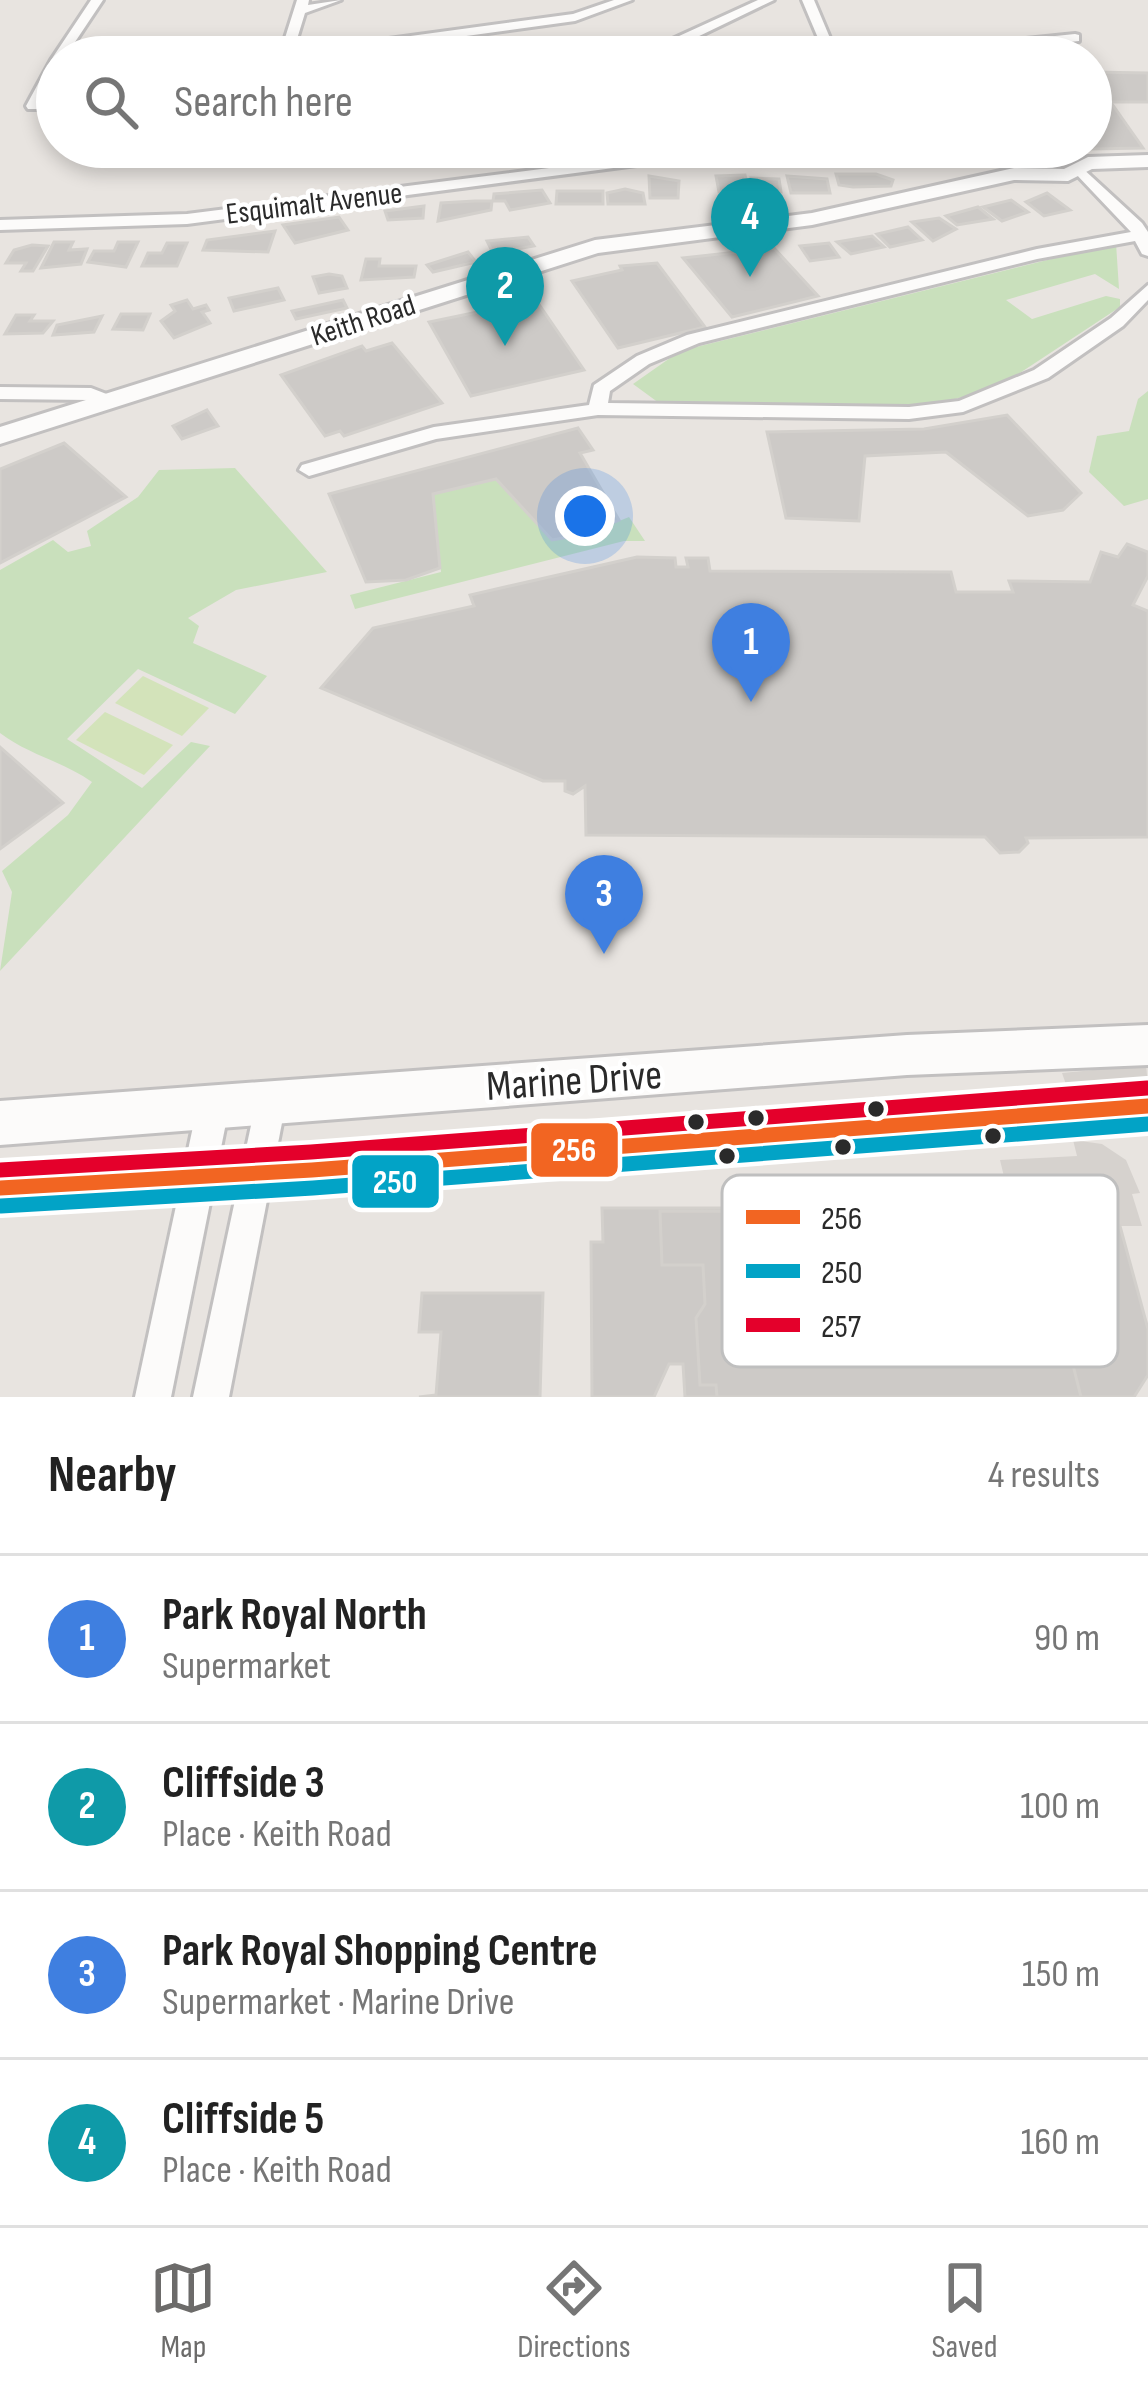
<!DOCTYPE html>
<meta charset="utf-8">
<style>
:root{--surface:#fff;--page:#f2f2f2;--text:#222;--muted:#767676;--line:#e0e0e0;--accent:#6c6b6a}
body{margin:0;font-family:"Sofia Sans Condensed",sans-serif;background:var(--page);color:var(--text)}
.you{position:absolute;left:585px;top:516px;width:42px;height:42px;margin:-30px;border:9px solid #fff;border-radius:50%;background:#1a73e8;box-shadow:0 0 0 18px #1a73e833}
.badge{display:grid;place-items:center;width:78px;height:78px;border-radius:50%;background:var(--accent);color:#fff;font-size:39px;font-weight:700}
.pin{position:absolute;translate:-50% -99px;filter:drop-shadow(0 3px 6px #0008)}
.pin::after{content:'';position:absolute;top:63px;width:42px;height:36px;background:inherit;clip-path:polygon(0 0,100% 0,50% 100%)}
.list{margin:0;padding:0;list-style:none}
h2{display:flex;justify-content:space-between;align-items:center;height:156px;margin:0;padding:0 48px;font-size:51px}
h2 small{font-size:39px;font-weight:400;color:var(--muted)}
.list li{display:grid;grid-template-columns:78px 1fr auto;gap:36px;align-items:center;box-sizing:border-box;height:168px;padding:0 48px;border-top:3px solid var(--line)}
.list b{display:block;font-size:45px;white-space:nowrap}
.list p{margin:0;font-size:39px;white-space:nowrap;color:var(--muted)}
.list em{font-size:39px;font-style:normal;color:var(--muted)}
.icon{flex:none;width:66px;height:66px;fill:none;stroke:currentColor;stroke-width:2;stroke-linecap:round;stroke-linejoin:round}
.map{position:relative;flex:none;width:1148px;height:1397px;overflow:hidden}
.search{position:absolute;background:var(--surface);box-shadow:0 6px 18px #0003;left:36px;right:36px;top:36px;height:132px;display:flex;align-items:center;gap:30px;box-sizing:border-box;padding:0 42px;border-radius:66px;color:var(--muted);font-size:45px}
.sheet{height:828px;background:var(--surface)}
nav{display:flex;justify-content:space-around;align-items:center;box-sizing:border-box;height:168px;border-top:3px solid var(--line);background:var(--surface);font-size:33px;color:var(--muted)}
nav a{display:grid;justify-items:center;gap:6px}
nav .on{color:var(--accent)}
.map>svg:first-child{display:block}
.green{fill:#c9e0bc}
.pitch{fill:#d3e3ba}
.plaza{fill:#d6d2ce}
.building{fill:#cdcac7;stroke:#d3d0cc;stroke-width:3}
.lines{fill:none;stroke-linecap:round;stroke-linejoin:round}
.street-casing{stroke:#c2c0c0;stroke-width:6}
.secondary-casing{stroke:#c2c0c0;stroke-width:6}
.street{fill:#fcfbfa;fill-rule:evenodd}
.secondary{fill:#fcfbfa;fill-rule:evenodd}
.bus-1-casing{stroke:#fff;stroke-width:24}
.bus-2-casing{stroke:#fff;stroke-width:24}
.bus-3-casing{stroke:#fff;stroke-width:24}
.bus-1{stroke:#f26522;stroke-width:15}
.bus-2{stroke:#02a3c6;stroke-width:15}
.bus-3{stroke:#e4002b;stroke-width:15}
.bus-dot{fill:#2a2a2a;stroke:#fff;stroke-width:4.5}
.labels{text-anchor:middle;stroke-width:9;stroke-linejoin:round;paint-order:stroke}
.far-street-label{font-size:30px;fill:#2a2a2a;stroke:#fff}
.near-street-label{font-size:42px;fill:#2a2a2a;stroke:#fff}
.key{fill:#fff;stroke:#bfbfbf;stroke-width:3}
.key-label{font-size:33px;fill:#2a2a2a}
.line-badge{stroke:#fff;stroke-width:4.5}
.badge-label{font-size:33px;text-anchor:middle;font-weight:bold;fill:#fff}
</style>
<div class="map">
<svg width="1148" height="1397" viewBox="0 0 1148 1397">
<rect width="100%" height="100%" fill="#e8e4e0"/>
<g class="green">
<polygon points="1116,243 1119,289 1095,274 1006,300 1032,319 1106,296 1120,299 1120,307 997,388 947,401 911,408 659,403 633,384 680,351"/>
<polygon points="1148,391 1148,499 1124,506 1089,472 1097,436 1129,431 1138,399"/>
<path d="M235,468l92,104 -91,18 -48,28 11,8 -6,17 74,33 -32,38 -97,-45 -71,70 75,49 49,-46 19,4 -210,225 12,-79 -10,-21 66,-56 24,-33c-30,-21 -63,-27 -92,-49v-163l53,-30 15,12 23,-6 -4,-15 51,-34 21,-27z"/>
<polygon points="496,479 587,534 629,517 645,541 624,541 355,609 350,595 441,572 433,494"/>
</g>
<g class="pitch">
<polygon points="143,676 209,708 182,736 115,703"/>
<polygon points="105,712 173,745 144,775 76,740"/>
</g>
<g class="plaza">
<polygon points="1146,1065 1148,1085 1069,1093 1062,1073"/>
<polygon points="1073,1140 1102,1144 1126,1160 1140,1193 1132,1194 1142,1226 1076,1226 1067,1193 1008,1193 1000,1160 1077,1156"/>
</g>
<g class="building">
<polygon points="1091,72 1148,73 1148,102 1091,102"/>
<polygon points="1091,104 1112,104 1143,148 1090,149"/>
<polygon points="836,174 876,174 893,180 891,186 853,187 839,185"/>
<polygon points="745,175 749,192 719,192 716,176"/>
<polygon points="649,176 679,181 678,198 650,198"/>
<polygon points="787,176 827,179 830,193 791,193"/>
<polygon points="751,178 779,179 781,192 753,192"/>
<polygon points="625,189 643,193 645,204 608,204 607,193"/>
<polygon points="542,190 550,203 510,210 505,201 493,201 494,194"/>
<polygon points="557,191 603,191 603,204 556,204"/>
<polygon points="1047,193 1070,210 1044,216 1026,202"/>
<polygon points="1011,200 1028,212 1002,221 983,207"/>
<polygon points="475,201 492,201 491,210 438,221 441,203"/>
<polygon points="424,206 423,218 388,220 385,211"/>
<polygon points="978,207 993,219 957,225 946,216"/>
<polygon points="339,217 348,230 295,243 283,225"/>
<polygon points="939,218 956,229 933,241 912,222"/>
<polygon points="908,227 922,240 890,247 877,234"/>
<polygon points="275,231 268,252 203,250 207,240"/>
<polygon points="872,236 884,247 851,254 837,242"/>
<polygon points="528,237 534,246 493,253 487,241"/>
<polygon points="54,242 73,242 69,250 87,249 81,264 41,268"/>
<polygon points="118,242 138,242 126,267 88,262 94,251 114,251"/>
<polygon points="167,243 187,243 177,266 142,266 148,253 162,253"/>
<polygon points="829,243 839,257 810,261 800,246"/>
<polygon points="32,245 48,246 33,271 21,271 26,263 6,263 14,250"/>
<polygon points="774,248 818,296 732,317 683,258"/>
<polygon points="468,252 476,262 433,272 427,265"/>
<polygon points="366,259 380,259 379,266 416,266 414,277 361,280"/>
<polygon points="657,263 705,327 618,348 572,281 622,270 620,266"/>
<polygon points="329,274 342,276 347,288 319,293 313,277"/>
<polygon points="278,288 284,300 234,311 229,298"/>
<polygon points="187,300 193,309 206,305 209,310 202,312 210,323 174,338 161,321 175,311 171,305"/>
<polygon points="343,300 347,308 296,319 292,311"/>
<polygon points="536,300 584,370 471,396 429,322"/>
<polygon points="121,314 150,314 143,330 113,329"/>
<polygon points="16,315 34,315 30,321 53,321 43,333 5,334"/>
<polygon points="102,316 94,332 53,335 57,325"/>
<polygon points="392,343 442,403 344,436 340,431 325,436 281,375 362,346 366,351"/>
<polygon points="207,410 218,426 182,439 173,426"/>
<polygon points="1007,415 1081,493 1063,510 1028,516 946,452 865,456 859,521 786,518 767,432 924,429"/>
<polygon points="578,428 593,450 580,453 619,520 587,534 552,540 496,479 433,494 440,568 406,580 366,582 329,494"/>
<polygon points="64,443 126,497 0,563 0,469"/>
<polygon points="1127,544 1148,552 1148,576 1133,605 1148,611 1148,837 1026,838 1028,843 1019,852 1000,853 985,837 586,835 585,786 573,794 565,791 565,781 543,781 321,688 373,628 474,606 470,595 637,557 675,558 676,567 688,567 686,558 708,558 710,571 951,572 956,592 1013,592 1009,581 1090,582 1101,552 1118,557"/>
<polygon points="0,747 63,803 0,849"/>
<polygon points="978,1193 1068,1193 1076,1226 1120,1226 1148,1329 1148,1375 1134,1397 685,1397 683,1364 669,1364 654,1397 592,1397 591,1242 603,1242 602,1208 981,1208"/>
<polygon points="660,1211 1036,1213 1043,1239 1072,1239 1103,1365 1073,1365 1081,1397 717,1397 716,1385 700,1385 696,1318 705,1304 703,1265 662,1265"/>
<polygon points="422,1293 543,1293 540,1397 419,1397 436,1395 441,1332 419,1332"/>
</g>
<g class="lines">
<g class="street-casing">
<g id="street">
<polygon points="91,0 103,0 65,57 57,57 57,73 42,101 57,101 57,109 28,109 26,106 51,60"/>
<polygon points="297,0 309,0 308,5 341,0 305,13 293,52 573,14 614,0 632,0 575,21 313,57 279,57"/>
<polygon points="758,0 774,0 664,53 623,57 655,47"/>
<polygon points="802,0 814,0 838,57 826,57"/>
<polygon points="1075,34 1079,35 1079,41 924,57 880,57 886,53"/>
<polygon points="1040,152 1045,153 1045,159 667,161 187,224 0,230 0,220 187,214 667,153"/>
<polygon points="1080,166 1142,223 1148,232 1148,256 1142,254 1135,241 1037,259 699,343 649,364 610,391 608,403 909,407 959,401 1034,370 1111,318 1148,285 1148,300 1123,326 1048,378 963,412 909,419 598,415 436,439 309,476 299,470 302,465 434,427 589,405 594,385 637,356 687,335 1037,249 1131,232 1075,173 1073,170"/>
<polygon points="0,387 91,388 122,400 113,406 90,400 0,399"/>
<polygon points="271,1087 282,1091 286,1102 229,1397 193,1397 256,1102 260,1091"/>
<polygon points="213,1093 224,1097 229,1108 171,1397 135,1397 197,1108 202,1097"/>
</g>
</g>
<g class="secondary-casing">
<g id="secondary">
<polygon points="1148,155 1148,167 1092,169 1068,181 1014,180 812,225 598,253 0,444 0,427 595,240 812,213 1014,168 1064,169 1088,157"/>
<polygon points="1148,1025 1148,1065 907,1075 0,1145 0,1101 907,1035"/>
<polygon points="1148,1085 1148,1127 312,1192 0,1210 0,1166 312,1148"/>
</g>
</g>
<use href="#street" class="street"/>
<use href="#secondary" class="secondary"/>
<g class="bus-1-casing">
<polyline id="bus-1" points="0,1188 312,1170 1148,1106"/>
</g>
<g class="bus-2-casing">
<polyline id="bus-2" points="1,1206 313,1188 1148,1124"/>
</g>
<g class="bus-3-casing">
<polyline id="bus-3" points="0,1170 311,1152 1147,1088"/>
</g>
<use href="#bus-1" class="bus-1"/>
<use href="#bus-2" class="bus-2"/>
<use href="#bus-3" class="bus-3"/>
</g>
<g class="bus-dot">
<circle cx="876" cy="1109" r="10"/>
<circle cx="756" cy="1118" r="10"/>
<circle cx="696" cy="1122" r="10"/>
<circle cx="993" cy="1136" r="10"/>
<circle cx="843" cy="1147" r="10"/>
<circle cx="727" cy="1156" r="10"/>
</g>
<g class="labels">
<g class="far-street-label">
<text transform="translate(314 203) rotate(-7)" y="10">Esquimalt Avenue</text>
<text transform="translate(363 320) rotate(-18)" y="10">Keith Road</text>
</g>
<g class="near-street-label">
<text transform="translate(574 1079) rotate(-4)" y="15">Marine Drive</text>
</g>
</g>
<rect x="722" y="1175" width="396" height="192" rx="18" class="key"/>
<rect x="746" y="1210" width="54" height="14" fill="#f26522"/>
<rect x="746" y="1264" width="54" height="14" fill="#02a3c6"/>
<rect x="746" y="1318" width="54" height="14" fill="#e4002b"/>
<g class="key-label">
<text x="821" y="1229">256</text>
<text x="821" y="1283">250</text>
<text x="821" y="1337">257</text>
</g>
<g class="line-badge">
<rect x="529" y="1121" width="91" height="58" rx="12" fill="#f26522"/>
<rect x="350" y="1153" width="91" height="57" rx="12" fill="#02a3c6"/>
</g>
<g class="badge-label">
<text x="574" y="1161">256</text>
<text x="395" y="1193">250</text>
</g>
</svg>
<div class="you"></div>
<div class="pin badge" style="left:751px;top:702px;background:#3f7fe0">1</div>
<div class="pin badge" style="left:505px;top:346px;background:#0f9aa8">2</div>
<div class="pin badge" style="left:604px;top:954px;background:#3f7fe0">3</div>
<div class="pin badge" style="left:750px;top:277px;background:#0f9aa8">4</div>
<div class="search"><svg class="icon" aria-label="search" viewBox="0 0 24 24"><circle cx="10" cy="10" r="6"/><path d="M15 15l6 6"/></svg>Search here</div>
</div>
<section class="sheet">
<h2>Nearby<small>4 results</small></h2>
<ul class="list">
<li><span class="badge" style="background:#3f7fe0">1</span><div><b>Park Royal North</b><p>Supermarket</p></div><em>90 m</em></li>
<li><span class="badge" style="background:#0f9aa8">2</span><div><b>Cliffside 3</b><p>Place · Keith Road</p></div><em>100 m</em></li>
<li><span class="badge" style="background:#3f7fe0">3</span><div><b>Park Royal Shopping Centre</b><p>Supermarket · Marine Drive</p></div><em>150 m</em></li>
<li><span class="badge" style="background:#0f9aa8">4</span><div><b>Cliffside 5</b><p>Place · Keith Road</p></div><em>160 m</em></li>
</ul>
</section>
<nav>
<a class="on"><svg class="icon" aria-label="map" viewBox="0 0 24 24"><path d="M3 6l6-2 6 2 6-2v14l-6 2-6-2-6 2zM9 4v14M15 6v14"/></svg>Map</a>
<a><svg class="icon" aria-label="directions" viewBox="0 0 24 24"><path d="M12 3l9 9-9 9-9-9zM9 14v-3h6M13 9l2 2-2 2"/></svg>Directions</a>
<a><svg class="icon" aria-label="saved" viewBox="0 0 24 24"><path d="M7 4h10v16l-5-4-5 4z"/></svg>Saved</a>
</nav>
